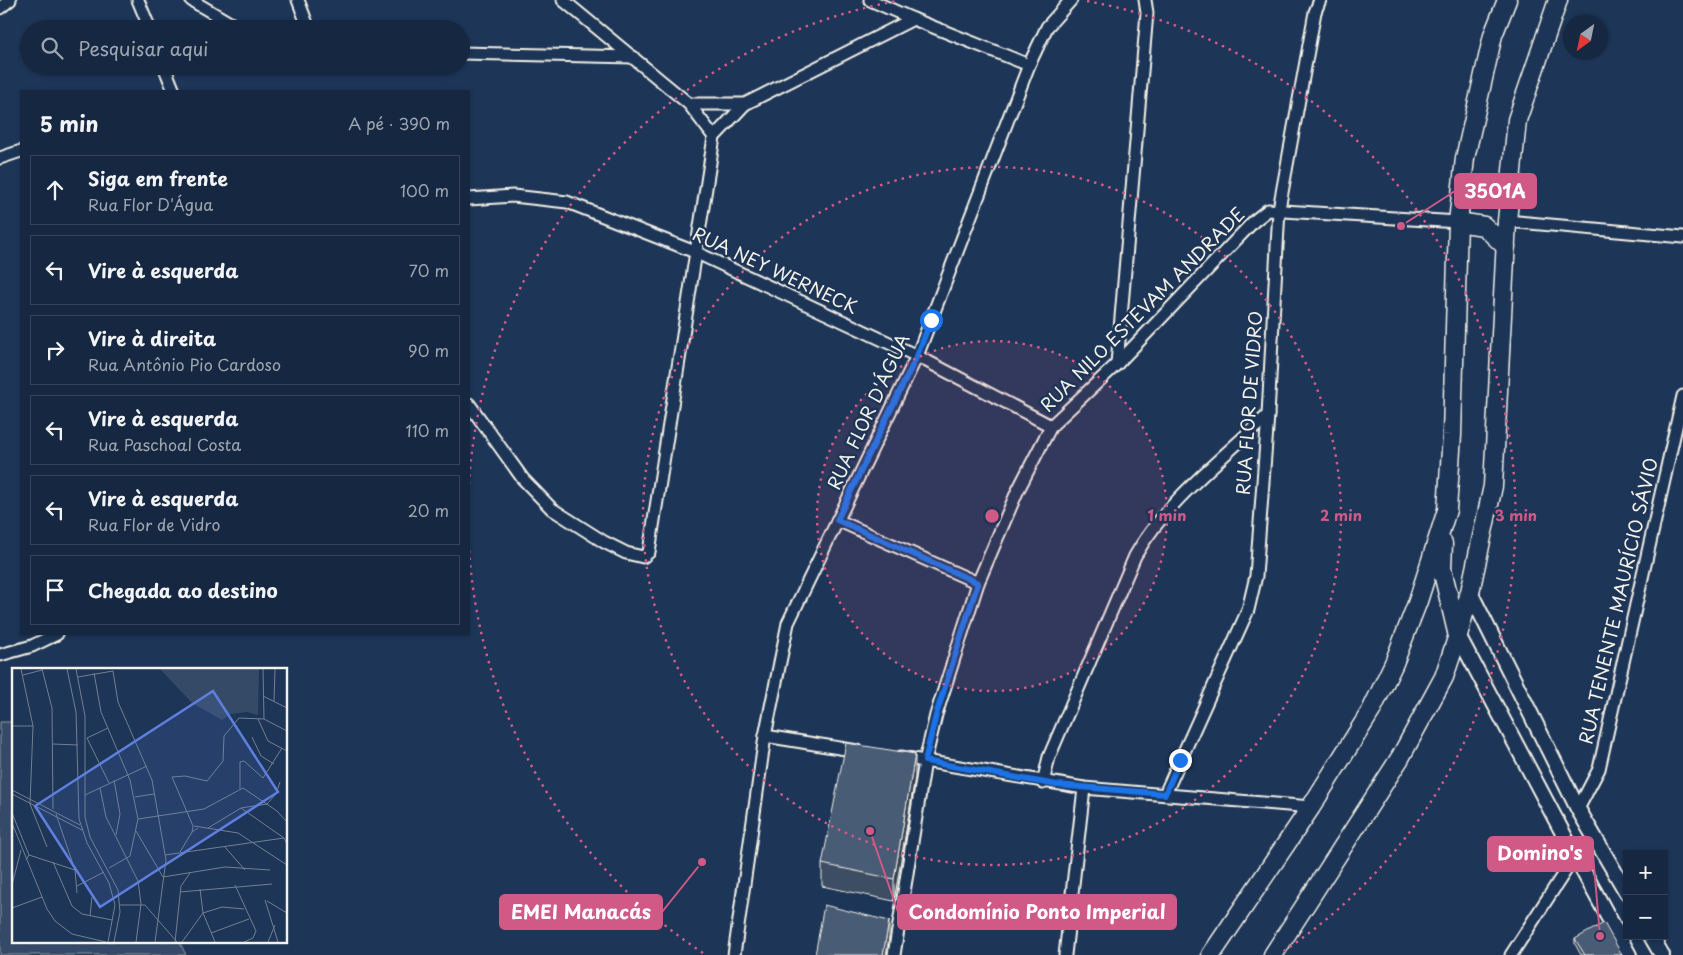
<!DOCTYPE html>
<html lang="pt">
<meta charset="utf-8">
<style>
:root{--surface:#162841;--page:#23344c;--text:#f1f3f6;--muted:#9ea6b1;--line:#35445a}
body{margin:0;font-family:"Playpen Sans",sans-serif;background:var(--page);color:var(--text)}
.controls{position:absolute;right:15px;bottom:15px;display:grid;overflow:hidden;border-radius:0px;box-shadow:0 1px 4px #0004}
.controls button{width:45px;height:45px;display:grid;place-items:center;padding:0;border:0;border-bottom:1px solid var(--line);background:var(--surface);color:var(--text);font:25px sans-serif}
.compass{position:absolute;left:1563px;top:15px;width:45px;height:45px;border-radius:50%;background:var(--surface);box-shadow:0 1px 4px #0004;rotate:213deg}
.stop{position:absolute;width:15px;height:15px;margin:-11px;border:4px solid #1a73e8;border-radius:50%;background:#fff}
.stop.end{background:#1a73e8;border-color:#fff;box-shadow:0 1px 5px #0008}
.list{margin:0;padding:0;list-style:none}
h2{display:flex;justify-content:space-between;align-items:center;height:65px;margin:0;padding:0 20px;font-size:21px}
h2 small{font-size:16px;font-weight:400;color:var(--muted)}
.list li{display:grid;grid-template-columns:32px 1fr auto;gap:15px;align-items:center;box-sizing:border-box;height:70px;margin:0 10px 10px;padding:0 10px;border:1px solid var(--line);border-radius:0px}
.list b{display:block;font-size:19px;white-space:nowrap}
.list p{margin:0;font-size:16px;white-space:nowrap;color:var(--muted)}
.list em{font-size:16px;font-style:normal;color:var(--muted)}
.icon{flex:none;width:28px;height:28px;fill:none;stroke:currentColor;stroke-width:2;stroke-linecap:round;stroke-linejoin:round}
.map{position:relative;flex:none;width:1683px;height:955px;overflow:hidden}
.search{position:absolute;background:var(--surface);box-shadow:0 1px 4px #0004;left:20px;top:20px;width:450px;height:55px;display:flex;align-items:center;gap:12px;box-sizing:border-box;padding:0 18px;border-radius:28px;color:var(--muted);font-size:19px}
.panel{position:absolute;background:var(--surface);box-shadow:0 1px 4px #0004;left:20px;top:90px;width:450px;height:545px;border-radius:0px}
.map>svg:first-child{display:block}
.green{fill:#354a67;stroke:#949ea8}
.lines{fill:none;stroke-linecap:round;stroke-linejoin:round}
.minor-casing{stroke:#f4f1e8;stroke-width:15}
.tertiary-casing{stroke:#f4f1e8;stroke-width:18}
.primary-casing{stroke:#f4f1e8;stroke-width:21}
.minor{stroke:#1d3557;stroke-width:11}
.tertiary{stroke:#1d3557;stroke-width:14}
.primary{stroke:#1d3557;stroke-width:18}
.wall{fill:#3e4e64;stroke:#f4f1e8}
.shaded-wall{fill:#324051;stroke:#f4f1e8}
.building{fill:#485b74;stroke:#f4f1e8}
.route{stroke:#1a73e8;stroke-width:6}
.ring{fill:none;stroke:#d15985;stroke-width:2.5;stroke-dasharray:2.5 5}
.labels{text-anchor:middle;stroke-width:5;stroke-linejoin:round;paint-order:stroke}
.street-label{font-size:18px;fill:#f4f1e8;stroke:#1d3557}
.inset-road{fill:none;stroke:#738091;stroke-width:1}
.view{fill:#5e7fdd;fill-opacity:0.15;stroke:#5e7fdd;stroke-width:2.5}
.inset-edge{fill:none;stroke:#f4f1e8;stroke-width:2.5}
.centre{fill:#d15985;stroke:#1d3557;stroke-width:2.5}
.ring-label{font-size:15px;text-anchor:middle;font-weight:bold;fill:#d15985;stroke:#1d3557;stroke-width:5;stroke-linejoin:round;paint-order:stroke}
.leader{fill:none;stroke:#d15985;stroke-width:2}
.callout-dot{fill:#d15985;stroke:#1d3557;stroke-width:2}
.callout{fill:#d15985;stroke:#d15985;stroke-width:2}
.callout-label{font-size:19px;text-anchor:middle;font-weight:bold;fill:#fff}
</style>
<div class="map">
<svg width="1683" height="955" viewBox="0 0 1683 955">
<rect width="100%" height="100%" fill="#1d3557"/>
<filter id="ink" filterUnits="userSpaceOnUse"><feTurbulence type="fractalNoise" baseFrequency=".02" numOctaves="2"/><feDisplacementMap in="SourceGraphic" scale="10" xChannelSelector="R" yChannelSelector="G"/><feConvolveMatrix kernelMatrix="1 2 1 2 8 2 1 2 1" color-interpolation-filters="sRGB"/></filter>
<g filter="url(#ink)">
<polygon class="green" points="0,722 14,722 14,941 179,941 186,955 0,955"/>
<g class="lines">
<g class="minor-casing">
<g id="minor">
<polyline points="138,0 150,29"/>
<polyline points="191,0 240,29"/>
<polyline points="298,0 309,29"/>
<polyline points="563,0 689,104 714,137"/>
<polyline points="870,0 913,19 1029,65"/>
<polyline points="0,8 10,0"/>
<polyline points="461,53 633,57"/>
<polyline points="164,66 174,91"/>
<polyline points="689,104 745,104 913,19"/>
<polyline points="0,158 21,151"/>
<polyline points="469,199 513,196 567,202 695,252 917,356 1051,426"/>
<polyline points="1507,221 1683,237"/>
<polyline points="1117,364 1147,13 1145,0"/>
<polyline points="469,404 523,479 552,509 604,542 626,553 643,557 649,552 714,137 745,104"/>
<polyline points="837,520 978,583"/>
<polyline points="0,655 32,646 57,634"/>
<polyline points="765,736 858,751"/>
<polyline points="901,757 1084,788 1311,807"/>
<path d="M1043,783l6,-26 86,-201c31,-55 87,-97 133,-141"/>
<polyline points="1165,794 1248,610 1256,576 1268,415 1279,209 1315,12 1320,0"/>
<polyline points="1578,809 1599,769 1683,396"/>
<polyline points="734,955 765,736 788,623 917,356 1029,65 1047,27 1071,0"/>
<polyline points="894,955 925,761 936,715 978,583 1017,492 1051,426 1117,364 1254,221 1268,210 1458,222"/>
<polyline points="1065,955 1084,788"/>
<polyline points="1511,955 1575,856"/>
</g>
</g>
<g class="tertiary-casing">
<g id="tertiary">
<polyline points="1470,592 1578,809 1627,893"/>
<polyline points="1458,635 1575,856 1629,955"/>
<polyline points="1651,936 1662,955"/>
</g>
</g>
<g class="primary-casing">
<g id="primary">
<polyline points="1458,222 1484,226 1506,247"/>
<polyline points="1443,543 1442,569 1457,632"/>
<polyline points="1211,955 1311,807 1371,711 1394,663 1418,601 1447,510 1452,435 1458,222 1465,158 1493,35 1507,0"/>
<polyline points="1273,955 1400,758 1444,677 1458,635 1470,592 1493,486 1507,221 1517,120 1558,0"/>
</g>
</g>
<use href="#minor" class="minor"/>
<use href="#tertiary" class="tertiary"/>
<use href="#primary" class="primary"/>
</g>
<g class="wall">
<polygon points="915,777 894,901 822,886 822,864"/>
<polygon points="1575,939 1622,955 1581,955 1575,944"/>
</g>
<g class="shaded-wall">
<polygon points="915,754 915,777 894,901 894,879"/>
<polygon points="889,921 889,937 886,955 883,955"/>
</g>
<g class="building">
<polygon points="846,743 915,754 894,879 822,864"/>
<polygon points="824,905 889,921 883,955 815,955"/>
<polygon points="1604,923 1622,955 1585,955 1575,939"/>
</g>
</g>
<g class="lines" filter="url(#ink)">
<polyline class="route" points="931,320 917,356 837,520 978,583 936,715 925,761 1057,785 1165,794 1180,760"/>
</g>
<circle cx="992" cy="516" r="175" fill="#d15985" fill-opacity=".12"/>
<g class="ring">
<circle cx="992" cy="516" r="175"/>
<circle cx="992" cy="516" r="349"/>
<path d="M703 953A524 524 0 0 1 469 548M469 484A524 524 0 0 1 897 1M1087 1A524 524 0 0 1 1281 953"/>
</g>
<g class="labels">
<g class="street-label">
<text transform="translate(775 271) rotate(25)" y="6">RUA NEY WERNECK</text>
<text transform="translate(1143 310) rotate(-45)" y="6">RUA NILO ESTEVAM ANDRADE</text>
<text transform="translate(1250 403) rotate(-86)" y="6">RUA FLOR DE VIDRO</text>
<text transform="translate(869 412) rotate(-65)" y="6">RUA FLOR D'ÁGUA</text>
<text transform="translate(1619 601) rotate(-77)" y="6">RUA TENENTE MAURÍCIO SÁVIO</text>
</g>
</g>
<g transform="translate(12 668)">
<rect width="275" height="275" fill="#1d3557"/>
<path d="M148,1h99l-1,46 -11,-3 -16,2 -9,6 -30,-17z" fill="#354a67"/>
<path class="inset-road" d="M9,1l12,57 -3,78 17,43M30,1l10,39 1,101M55,1l9,43 3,107 8,24 22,40 6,22 -7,37M64,1l9,47v101l5,20 28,53 2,22 -6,30M251,1l1,50M82,5l7,39 29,68 8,39 -8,37 -21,12M11,7l19,-5M66,9l35,-6 5,31 34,78 14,80 -11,82M251,28l24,12M262,33l1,-32M246,51l10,22 19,10M0,58h21M240,69l9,19 13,8M75,70l22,45M75,70l21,-10M0,76v-18M41,76l25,1M102,112l6,34 -4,21M88,120l6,29 32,64 3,23 -5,38M228,121v-27l4,-1 19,17 19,-30M0,122l68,35M0,126l70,36M73,127l62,-29M123,129l19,-3M229,140l43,30 3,6M0,145l17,42 -3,5M44,146l19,56 2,23M126,151l66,-10 39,-21 34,23 10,11M0,155l35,86 8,12 17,13 34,8M182,158l44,7 49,32M196,160l33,-20 26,-4 9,-10 4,-12M124,163l27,46 62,-10 45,3M180,164l1,-6 -21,-49 13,-1 22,5 16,-20 1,-25 15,-18 25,1 23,12M212,178l21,24M168,184l12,-20 6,-4M17,187l46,15M153,187l119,-17M41,194l19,44 10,8 30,6M0,217l9,-35M223,217l21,46 -3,7 -9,4M65,218l27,-14M188,221l3,24 12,29M168,224l92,-8M253,232l13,42M255,233l20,12M108,237h25l32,37M0,240l30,-11M78,248l2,-19M199,265l38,-14M163,274l6,-56 9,-13M170,274l21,-29 19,-6 22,2M256,274l7,-17"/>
<path class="view" d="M201,23l65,101 -178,115 -65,-101z"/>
<rect width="275" height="275" class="inset-edge"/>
</g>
<circle cx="992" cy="516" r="8" class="centre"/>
<g class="ring-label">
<text x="1167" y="521">1 min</text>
<text x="1341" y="521">2 min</text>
<text x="1516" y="521">3 min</text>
</g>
<path class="leader" d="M1401 226L1455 191M1600 936L1593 854M702 862L662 912M870 831L898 912"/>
<g class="callout-dot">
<circle cx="1401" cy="226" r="5"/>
<circle cx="1600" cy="936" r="5"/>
<circle cx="702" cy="862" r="5"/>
<circle cx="870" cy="831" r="5"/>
</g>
<g class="callout">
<rect x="1455" y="174" width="81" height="34" rx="5"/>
<rect x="1488" y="837" width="105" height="34" rx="5"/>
<rect x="500" y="895" width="162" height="34" rx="5"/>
<rect x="898" y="895" width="278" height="34" rx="5"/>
</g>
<g class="callout-label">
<text x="1495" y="198">3501A</text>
<text x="1540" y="860">Domino's</text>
<text x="581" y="919">EMEI Manacás</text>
<text x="1037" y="919">Condomínio Ponto Imperial</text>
</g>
</svg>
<div class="controls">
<button>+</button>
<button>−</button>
</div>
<svg class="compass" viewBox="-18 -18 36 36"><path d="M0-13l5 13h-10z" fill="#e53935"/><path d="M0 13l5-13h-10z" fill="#9ea6b1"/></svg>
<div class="stop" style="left:931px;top:320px"></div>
<div class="stop end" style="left:1180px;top:760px"></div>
<div class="search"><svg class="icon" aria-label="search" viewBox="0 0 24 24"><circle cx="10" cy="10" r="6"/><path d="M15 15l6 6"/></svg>Pesquisar aqui</div>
<section class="panel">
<h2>5 min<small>A pé · 390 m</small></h2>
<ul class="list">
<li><svg class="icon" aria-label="ahead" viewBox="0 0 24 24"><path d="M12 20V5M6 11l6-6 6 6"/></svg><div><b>Siga em frente</b><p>Rua Flor D'Água</p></div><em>100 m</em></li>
<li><svg class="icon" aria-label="left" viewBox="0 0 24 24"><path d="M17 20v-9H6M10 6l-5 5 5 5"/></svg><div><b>Vire à esquerda</b></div><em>70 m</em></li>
<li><svg class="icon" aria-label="right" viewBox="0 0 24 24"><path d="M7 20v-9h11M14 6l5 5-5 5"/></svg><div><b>Vire à direita</b><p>Rua Antônio Pio Cardoso</p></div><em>90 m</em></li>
<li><svg class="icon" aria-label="left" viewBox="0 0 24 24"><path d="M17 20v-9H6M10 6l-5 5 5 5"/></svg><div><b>Vire à esquerda</b><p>Rua Paschoal Costa</p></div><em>110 m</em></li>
<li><svg class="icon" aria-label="left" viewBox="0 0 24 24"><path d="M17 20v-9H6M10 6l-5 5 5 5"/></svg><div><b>Vire à esquerda</b><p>Rua Flor de Vidro</p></div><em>20 m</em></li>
<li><svg class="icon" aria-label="arrive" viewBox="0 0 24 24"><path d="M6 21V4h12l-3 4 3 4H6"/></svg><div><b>Chegada ao destino</b></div></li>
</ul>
</section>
</div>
